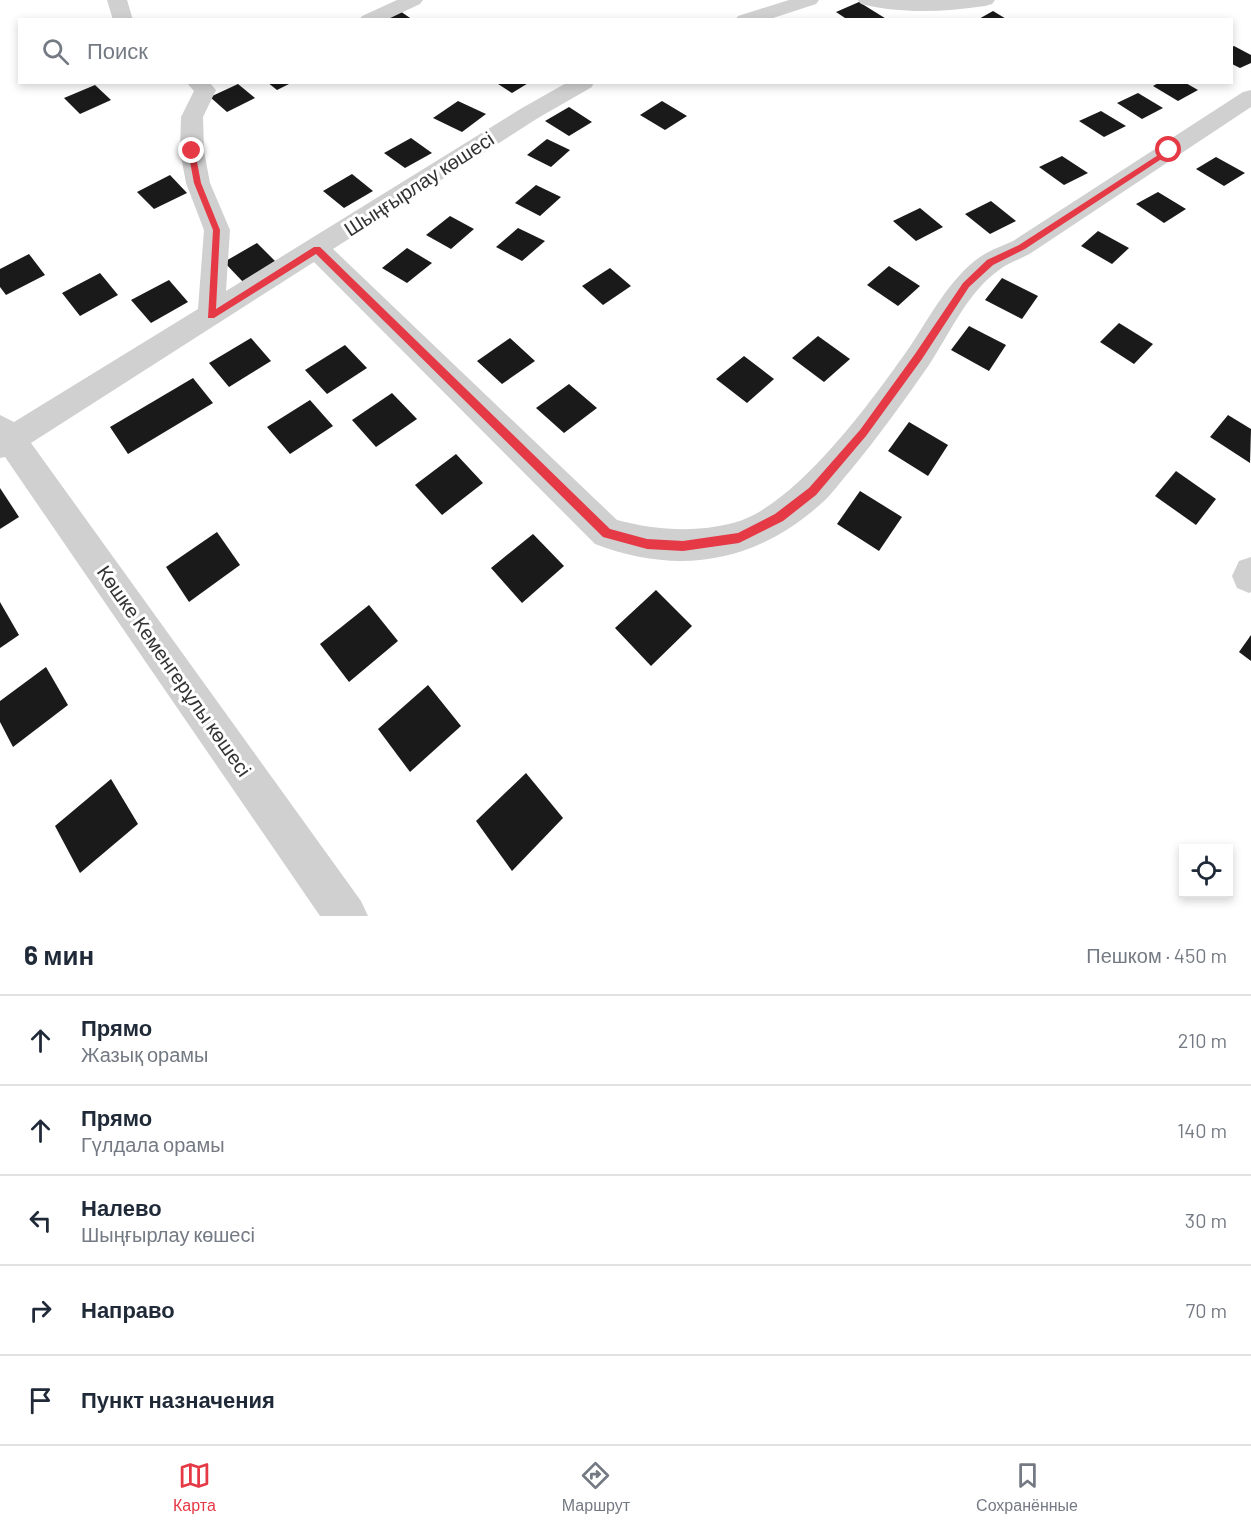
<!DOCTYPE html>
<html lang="ru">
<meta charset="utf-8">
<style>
:root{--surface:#fff;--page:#f6f6f7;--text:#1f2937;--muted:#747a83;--line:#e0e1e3;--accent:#e63946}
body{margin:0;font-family:Barlow,sans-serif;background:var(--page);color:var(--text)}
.controls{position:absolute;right:18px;bottom:18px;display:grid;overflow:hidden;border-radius:0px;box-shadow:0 3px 9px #0003}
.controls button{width:54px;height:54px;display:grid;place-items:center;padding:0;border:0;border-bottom:2px solid var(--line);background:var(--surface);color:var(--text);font:30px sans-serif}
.stop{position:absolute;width:18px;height:18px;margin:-14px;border:4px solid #e63946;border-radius:50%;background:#fff}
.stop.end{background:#e63946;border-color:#fff;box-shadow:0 2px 6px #0008}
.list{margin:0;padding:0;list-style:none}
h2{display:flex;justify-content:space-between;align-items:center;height:78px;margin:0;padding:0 24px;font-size:26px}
h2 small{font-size:20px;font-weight:400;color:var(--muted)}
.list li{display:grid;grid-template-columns:39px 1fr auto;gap:18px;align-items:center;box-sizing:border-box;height:90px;padding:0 24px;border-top:2px solid var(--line)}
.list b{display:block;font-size:22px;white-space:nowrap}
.list p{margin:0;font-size:20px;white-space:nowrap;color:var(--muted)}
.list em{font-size:20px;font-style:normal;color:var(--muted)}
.icon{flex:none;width:33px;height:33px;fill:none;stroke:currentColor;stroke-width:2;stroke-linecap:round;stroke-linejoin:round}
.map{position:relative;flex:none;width:1251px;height:916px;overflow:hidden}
.search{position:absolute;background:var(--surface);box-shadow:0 3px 9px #0003;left:18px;right:18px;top:18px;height:66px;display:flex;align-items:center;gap:15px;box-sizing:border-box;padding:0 21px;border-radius:0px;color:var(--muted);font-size:22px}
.sheet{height:528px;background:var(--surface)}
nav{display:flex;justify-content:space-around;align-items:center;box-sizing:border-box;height:84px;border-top:2px solid var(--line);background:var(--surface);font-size:16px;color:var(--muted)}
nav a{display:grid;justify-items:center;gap:3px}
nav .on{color:var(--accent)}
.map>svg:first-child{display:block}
.building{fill:#1a1a1a}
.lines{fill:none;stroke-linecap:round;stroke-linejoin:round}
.minor{fill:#d0d0d0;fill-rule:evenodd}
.route{fill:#e63946}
.labels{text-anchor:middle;stroke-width:6;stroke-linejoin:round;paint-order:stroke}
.street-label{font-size:20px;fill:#333;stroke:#fff}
</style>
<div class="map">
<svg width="1251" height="916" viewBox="0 0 1251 916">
<rect width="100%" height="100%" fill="#fff"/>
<g class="building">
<polygon points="859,2 888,20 848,20 836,12"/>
<polygon points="400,11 413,20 381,20"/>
<polygon points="993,11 1008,20 977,20"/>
<polygon points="1234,46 1251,55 1251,63 1240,68 1232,64 1232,47"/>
<polygon points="267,82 293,82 277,90"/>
<polygon points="495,82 530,82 512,93"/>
<polygon points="1160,82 1184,82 1198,90 1178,101 1153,86"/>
<polygon points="238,84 255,98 227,112 210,97"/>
<polygon points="95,85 111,100 80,114 64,98"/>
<polygon points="1138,93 1163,108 1142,119 1117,103"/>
<polygon points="458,101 486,114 462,132 433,118"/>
<polygon points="662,101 687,116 665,130 640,115"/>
<polygon points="569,107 592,122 569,136 545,121"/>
<polygon points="1101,111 1126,126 1104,137 1079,121"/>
<polygon points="411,138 432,153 405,168 384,153"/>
<polygon points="547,139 570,150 551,167 527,155"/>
<polygon points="1062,156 1088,173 1064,185 1039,167"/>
<polygon points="1216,157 1245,173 1224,186 1196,169"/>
<polygon points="352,174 373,191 344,208 323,191"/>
<polygon points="170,175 187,193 154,209 137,192"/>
<polygon points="536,185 561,197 540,216 515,203"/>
<polygon points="1158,192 1186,209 1164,223 1136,204"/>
<polygon points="991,201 1016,221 990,234 965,214"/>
<polygon points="920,208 943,227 916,241 893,221"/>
<polygon points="450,216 474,229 451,249 426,235"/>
<polygon points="518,228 545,241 522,261 496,247"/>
<polygon points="1098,231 1129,248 1112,264 1081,246"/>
<polygon points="257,243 278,264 244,283 224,262"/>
<polygon points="407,248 432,263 407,283 382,268"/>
<polygon points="29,254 45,275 6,295 0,287 0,269"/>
<polygon points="889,266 920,286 898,306 867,285"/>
<polygon points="610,268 631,286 603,305 582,286"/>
<polygon points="100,273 118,295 80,316 62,293"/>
<polygon points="1002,278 1038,296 1022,319 985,300"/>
<polygon points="169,280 188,302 151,323 131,300"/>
<polygon points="1119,323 1153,344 1134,364 1100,342"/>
<polygon points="969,326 1006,345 989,371 951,350"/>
<polygon points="818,336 850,359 824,382 792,358"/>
<polygon points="251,338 271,361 229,387 209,363"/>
<polygon points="510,338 535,361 502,384 477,361"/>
<polygon points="345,345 367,368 327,394 305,370"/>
<polygon points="744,356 774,379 747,403 716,379"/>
<polygon points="193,378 213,403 128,454 110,427"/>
<polygon points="569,384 597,408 564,433 536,408"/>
<polygon points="392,393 417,419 376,447 352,420"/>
<polygon points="310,400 333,426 290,454 267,427"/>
<polygon points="1228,415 1251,429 1250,463 1210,437"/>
<polygon points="909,422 948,445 928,476 888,451"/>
<polygon points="456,454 483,483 442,515 415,485"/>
<polygon points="1176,471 1216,499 1196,525 1155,496"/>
<polygon points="0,488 19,517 0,529"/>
<polygon points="860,491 902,517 879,551 837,524"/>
<polygon points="217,532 240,565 189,602 166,567"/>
<polygon points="533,534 564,566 522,603 491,568"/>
<polygon points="656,590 692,626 651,666 615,628"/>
<polygon points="0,602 19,635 0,648"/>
<polygon points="369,605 398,641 349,682 320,644"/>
<polygon points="1251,635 1251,661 1239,652"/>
<polygon points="46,667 68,705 13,747 0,722 0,701"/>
<polygon points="428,685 461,726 410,772 378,729"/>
<polygon points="526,773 563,818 512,871 476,821"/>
<polygon points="111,779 138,824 80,873 55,826"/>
</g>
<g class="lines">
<g class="minor">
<polygon points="107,0 127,0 133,20 113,20"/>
<polygon points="397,0 423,0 420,4 386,20 359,20 362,16"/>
<polygon points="789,0 819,0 816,4 767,20 735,20 738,16"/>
<path d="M858,0h137l-3,4 -7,2c-42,6 -83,8 -124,-2z"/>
<path d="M186,82h23l7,8 -13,27 1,34 6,32 20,47 -4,61 296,-183 46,-26h26l-2,5 -54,31 -205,131 284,271c38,10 77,13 116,3 63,-16 141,-125 178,-178 20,-30 39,-67 69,-88 10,-7 22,-11 33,-16l230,-149 8,-2v17l-220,146c-10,6 -23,10 -32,17 -32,23 -49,63 -70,95 -25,36 -51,72 -79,106 -9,10 -17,22 -27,31 -67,61 -144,74 -228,42l-281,-282 -283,181 330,458 7,15h-48l-315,-459 -5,1v-43l14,7 184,-113 6,-79 -18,-47 -6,-32 1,-34 13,-26z"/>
<polygon points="1251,557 1251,592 1249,593 1237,588 1232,576 1239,561"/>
</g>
</g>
<polygon class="route" points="1169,148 1172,152 1025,249 993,265 969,287 922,359 866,436 816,495 783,521 739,543 683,551 647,549 603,537 316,254 214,318 208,318 213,230 194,183 188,151 192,149 195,151 201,183 220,230 216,309 314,247 320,247 610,529 647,539 683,541 738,533 775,514 809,488 860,430 915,354 963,283 987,260 1019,245"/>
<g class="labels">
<g class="street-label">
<text transform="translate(419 184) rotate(-33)" y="7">Шыңғырлау көшесі</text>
<text transform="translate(174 671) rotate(55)" y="7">Көшке Кеменгерұлы көшесі</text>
</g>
</g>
</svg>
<div class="controls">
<button><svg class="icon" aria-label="locate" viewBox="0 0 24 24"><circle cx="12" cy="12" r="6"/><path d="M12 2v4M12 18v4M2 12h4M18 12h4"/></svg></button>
</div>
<div class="stop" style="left:1169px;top:150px"></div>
<div class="stop end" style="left:192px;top:151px"></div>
<div class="search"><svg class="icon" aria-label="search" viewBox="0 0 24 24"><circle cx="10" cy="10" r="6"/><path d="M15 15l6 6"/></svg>Поиск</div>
</div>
<section class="sheet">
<h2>6 мин<small>Пешком · 450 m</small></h2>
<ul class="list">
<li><svg class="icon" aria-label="ahead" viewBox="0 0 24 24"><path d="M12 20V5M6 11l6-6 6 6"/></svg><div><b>Прямо</b><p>Жазық орамы</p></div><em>210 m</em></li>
<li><svg class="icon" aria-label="ahead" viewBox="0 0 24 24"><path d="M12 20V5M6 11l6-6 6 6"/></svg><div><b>Прямо</b><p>Гүлдала орамы</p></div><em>140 m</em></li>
<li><svg class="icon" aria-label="left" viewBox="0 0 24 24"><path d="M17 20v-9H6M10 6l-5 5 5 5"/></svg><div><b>Налево</b><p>Шыңғырлау көшесі</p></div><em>30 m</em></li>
<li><svg class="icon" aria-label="right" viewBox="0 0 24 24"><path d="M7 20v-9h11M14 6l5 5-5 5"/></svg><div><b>Направо</b></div><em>70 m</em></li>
<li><svg class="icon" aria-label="arrive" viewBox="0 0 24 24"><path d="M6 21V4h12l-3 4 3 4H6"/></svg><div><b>Пункт назначения</b></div></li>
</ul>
</section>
<nav>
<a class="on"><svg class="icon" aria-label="map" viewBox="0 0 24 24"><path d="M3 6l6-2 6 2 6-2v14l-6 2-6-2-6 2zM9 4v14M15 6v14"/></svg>Карта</a>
<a><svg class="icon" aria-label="directions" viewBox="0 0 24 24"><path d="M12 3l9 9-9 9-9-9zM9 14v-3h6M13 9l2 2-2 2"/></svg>Маршрут</a>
<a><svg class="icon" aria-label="saved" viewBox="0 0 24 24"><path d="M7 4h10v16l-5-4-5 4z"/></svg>Сохранённые</a>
</nav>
